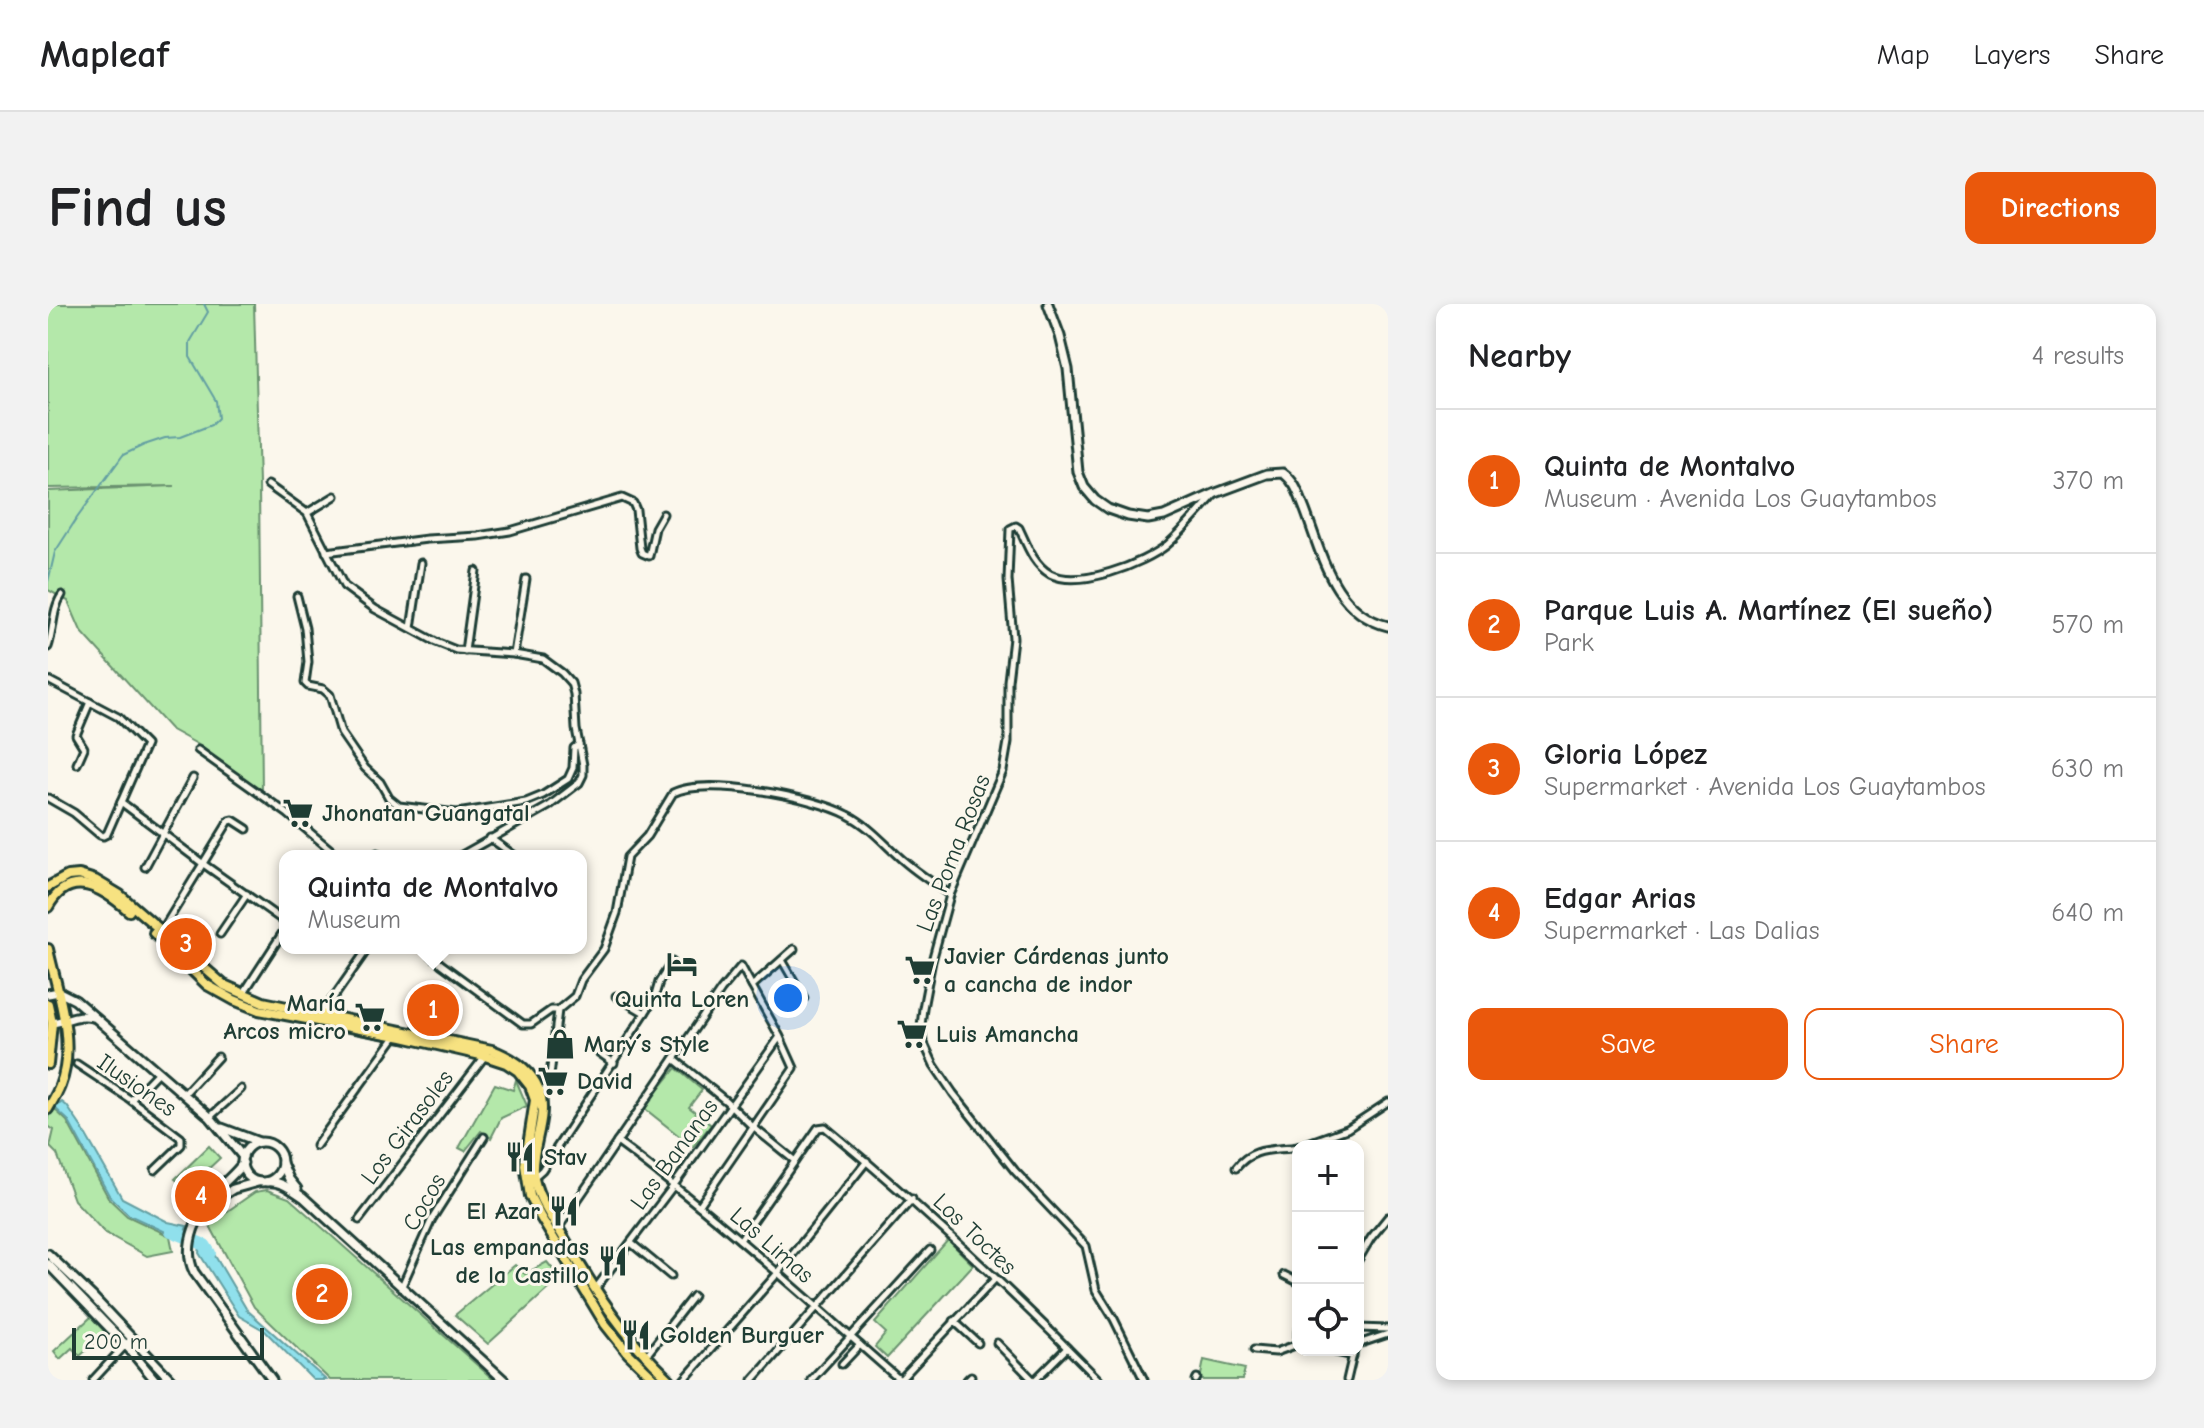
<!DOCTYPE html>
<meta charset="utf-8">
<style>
:root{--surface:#fff;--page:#f2f2f2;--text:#202124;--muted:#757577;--line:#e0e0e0;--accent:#ea580c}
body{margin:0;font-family:"Comic Neue",sans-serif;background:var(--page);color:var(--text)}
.controls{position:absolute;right:24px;bottom:24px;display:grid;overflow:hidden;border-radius:16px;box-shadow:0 4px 12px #0003}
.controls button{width:72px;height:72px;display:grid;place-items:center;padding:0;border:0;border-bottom:2px solid var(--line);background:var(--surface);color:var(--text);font:40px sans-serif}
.scale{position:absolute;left:24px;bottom:20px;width:192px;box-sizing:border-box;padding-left:8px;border:4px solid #1f3d34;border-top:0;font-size:22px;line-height:28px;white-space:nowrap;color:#1f3d34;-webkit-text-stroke:6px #fbf7ec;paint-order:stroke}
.you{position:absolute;left:740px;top:694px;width:28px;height:28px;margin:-20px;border:6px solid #fff;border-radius:50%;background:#1a73e8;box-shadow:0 0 0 12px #1a73e833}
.badge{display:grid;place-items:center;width:52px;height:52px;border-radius:50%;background:var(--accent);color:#fff;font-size:26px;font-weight:700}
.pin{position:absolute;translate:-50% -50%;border:4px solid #fff;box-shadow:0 2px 8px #0006}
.popup{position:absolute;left:231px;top:546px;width:308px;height:104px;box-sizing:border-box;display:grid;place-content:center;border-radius:16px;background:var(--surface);filter:drop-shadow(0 2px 6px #0005);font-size:26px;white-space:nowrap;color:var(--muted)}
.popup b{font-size:30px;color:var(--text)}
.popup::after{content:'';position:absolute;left:50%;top:100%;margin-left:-16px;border:16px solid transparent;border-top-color:var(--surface)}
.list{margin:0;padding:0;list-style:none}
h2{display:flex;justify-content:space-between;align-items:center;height:104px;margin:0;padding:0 32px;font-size:34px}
h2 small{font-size:26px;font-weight:400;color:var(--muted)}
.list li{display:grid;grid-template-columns:52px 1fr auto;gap:24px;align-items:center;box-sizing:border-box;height:144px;padding:0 32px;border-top:2px solid var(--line)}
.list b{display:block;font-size:30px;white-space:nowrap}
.list p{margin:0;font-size:26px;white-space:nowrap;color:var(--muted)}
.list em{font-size:26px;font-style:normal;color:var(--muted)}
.actions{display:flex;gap:16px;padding:24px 32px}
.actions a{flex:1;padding:18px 0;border:2px solid var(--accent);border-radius:16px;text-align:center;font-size:28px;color:var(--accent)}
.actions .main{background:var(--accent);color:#fff}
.icon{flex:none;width:44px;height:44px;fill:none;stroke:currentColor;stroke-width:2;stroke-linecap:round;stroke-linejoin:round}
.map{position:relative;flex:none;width:1340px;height:1076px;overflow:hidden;border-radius:16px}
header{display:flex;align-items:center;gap:48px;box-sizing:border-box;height:112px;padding:0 40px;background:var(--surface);border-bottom:2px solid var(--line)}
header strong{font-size:38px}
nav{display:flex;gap:44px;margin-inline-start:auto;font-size:28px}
.intro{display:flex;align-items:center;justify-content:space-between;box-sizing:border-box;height:192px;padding:0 48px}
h1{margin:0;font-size:56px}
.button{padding:20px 36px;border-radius:16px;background:var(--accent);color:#fff;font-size:28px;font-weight:700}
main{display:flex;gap:48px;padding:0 48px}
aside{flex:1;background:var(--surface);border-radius:16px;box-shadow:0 4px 12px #0003}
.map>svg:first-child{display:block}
.green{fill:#b4e8aa;stroke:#6a926f;stroke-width:2}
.water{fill:#90e0ec;stroke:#639fa2;stroke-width:2}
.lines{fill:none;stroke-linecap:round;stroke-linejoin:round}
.stream{stroke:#639fa2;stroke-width:2}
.river{stroke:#90e0ec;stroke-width:12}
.street-casing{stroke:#1f3d34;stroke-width:11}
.secondary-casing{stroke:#1f3d34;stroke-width:13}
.primary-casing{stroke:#1f3d34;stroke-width:14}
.street{stroke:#fbf7ec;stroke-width:5}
.secondary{stroke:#fbf7ec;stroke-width:7}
.primary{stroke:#f7e281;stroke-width:8}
.labels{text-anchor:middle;stroke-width:6;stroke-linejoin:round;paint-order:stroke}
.poi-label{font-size:24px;font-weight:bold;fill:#1f3d34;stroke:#fbf7ec;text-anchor:start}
.street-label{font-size:24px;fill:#1f3d34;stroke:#fbf7ec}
</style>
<header>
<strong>Mapleaf</strong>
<nav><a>Map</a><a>Layers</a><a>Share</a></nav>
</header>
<div class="intro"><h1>Find us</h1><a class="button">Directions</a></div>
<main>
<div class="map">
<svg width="1340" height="1076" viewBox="0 0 1340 1076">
<rect width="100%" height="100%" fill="#fbf7ec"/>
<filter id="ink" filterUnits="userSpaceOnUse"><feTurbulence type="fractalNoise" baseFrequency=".0125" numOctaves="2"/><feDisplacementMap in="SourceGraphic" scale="16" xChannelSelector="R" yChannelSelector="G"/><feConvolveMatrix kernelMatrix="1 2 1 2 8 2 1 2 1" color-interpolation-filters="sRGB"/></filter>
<g filter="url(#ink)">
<g class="green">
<polygon points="0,0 206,0 211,180 214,489 149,440 122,425 33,327 20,297 0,286 0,187 127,182 0,184"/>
<polygon points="628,764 654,786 641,803 663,821 645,843 596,804"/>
<polygon points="468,776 479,802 453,814 443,834 433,827 417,847 411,844 447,780 465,786"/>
<polygon points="4,803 19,817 61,895 79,912 122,932 125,947 99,952 56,928 26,896 9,850 2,843 6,826 0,822 0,809"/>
<polygon points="161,842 172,854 139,885 127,875"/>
<polygon points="219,886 241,894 446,1076 282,1076 206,1003 161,920 207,888"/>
<polygon points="900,936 925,961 839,1054 827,1043 838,1029 827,1019"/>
<polygon points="499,958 512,974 440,1040 407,1011 467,961 477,970"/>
<polygon points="43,1013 58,1029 32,1052 24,1044 12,1055 6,1047"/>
<polygon points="1156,1056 1197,1065 1194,1076 1152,1076"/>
</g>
<g class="water">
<polygon points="14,798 19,802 34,824 74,894 120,918 139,922 135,934 122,930 81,911 62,893 20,816 7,804"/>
<polygon points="153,936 160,940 199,1006 278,1076 265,1076 217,1027 191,1012 151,949"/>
</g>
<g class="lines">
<polyline class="stream" points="0,278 7,248 29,214 75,151 96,141 117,134 132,133 163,121 170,114 168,97 142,53 142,38 160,8 156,0"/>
<polyline class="river" points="123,927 157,941 162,949"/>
<g class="street-casing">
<g id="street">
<polyline points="220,181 259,209 296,282 327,305 388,338 408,346 466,350 495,355 514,369 523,379 526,390 528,425 535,461 535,471 531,479 501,502 412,552"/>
<polyline points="259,209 287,192"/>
<polyline points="278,248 379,235 430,232 462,227 574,194 585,199 588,206 592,244 594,249 601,252 607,224 615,210"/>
<polyline points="249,292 257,324 260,358 257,379 260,382 275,385 282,391 293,429 317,464 332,478 341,494 351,502 409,509 478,498 495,491 520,475 525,464 526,444 531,440"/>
<polyline points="363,324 373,259"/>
<path d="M0,343c6,-17 4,-38 14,-52"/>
<polyline points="417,347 428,267"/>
<polyline points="466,350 478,275"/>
<polyline points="0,376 70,413 98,441 59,530 55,532 52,531 26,509 0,494"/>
<polyline points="150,446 240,510 290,552"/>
<polyline points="29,460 36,444 28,431 42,398"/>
<polyline points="73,498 154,559 237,618"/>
<polyline points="442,534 467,552"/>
<polyline points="329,549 336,552"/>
<polyline points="97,563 145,474"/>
<polyline points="113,628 181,517 185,516 199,525"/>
<polyline points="172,630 199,590"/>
<path d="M376,644l17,16 82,60h8l20,-14h7l17,-14 6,-16 23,-31 13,-36 10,-56 20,-21 26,-43c33,-17 142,4 175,22 22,11 38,31 57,47 14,12 30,22 45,33"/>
<polyline points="734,656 756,694"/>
<polyline points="704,682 746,645"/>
<polyline points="195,690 237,625"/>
<polyline points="568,692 597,709"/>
<polyline points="274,710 318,647"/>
<polyline points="543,743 566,759"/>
<polyline points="626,755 678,797 705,823 747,857"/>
<polyline points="29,760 83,796 133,834 133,841 107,866"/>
<polyline points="492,788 499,784 501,780 510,706"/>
<polyline points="136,790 170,753"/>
<polyline points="83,796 109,769"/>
<polyline points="162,813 193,785"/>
<path d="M569,838c99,73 190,157 283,238"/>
<polyline points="268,842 347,733"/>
<polyline points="1252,842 1299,825 1340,798"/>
<path d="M1188,864c17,-22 38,-17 62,-21"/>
<polyline points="485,874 494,866 597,709 606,695 611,678 624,658"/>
<polyline points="311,916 437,752"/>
<polyline points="511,923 673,686 693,662 732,733 746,764 651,902"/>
<path d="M692,936l78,-112 7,-1c96,79 187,164 274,253"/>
<polyline points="583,939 623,972"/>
<polyline points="1310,956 1323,934 1340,913"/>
<polyline points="1236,971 1250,978"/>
<polyline points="354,982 384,915 436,833"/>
<polyline points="548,984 626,881 731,734"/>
<polyline points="906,1017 930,1039"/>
<polyline points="1310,1024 1340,1025"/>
<polyline points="1250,1027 1250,1038"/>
<polyline points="949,1039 985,1076"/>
<polyline points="1310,1040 1340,1030"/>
<polyline points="1206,1046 1228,1048 1250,1040"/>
<polyline points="1278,1046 1305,1052"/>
<polyline points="597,1053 645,992"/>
<polyline points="794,1060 812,1041"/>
<polyline points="45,1076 84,1034"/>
<polyline points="636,1076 729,970 819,857"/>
<polyline points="705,1076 864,895"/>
<polyline points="763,1076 882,946"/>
<polyline points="852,1076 947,975"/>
<polyline points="919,1076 923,1072"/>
<polyline points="987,1076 1019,1044"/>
<path d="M1096,1076l-30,-61 -18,-29 -10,-44 -71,-75 -62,-78 -19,-28 -11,-24 -2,-15 2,-18 9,-47 18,-66 53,-124 5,-29v-61l5,-43 -5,-58 2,-51 6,-3 3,2c8,17 14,36 31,46 29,15 93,-10 117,-29 17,-15 32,-33 47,-50"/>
<polyline points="1148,1076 1149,1074"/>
<polyline points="1299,1076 1306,1046"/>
</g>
</g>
<g class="secondary-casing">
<g id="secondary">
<path d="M1000,0l12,32 8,33 10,103 6,15 11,13 13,9 20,7 20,3 16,-3 52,-23 51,-19 16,-1c13,9 16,23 22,37 17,45 29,103 83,116"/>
<polyline points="0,690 11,688 27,696 162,813 195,853"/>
<path d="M4,719c15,-2 26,-10 40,-6"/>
<polyline points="174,824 211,838"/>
<circle cx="214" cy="858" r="20"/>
<path d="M195,859c-8,11 -18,18 -26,28 -19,21 -36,54 -23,81l78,108"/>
<polyline points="234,859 241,875 249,885"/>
<path d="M219,878c14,-2 25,8 36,15l201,183"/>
<polyline points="163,899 185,885 210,878"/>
<polyline points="0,950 44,992 123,1076"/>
<polyline points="0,960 78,1041 107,1076"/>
</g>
</g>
<g class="primary-casing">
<g id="primary">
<path d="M0,583l20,-11 11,-1 16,5 25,15 104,90 39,17 229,48c18,7 38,19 46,38 12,26 -7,57 -5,84 2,22 17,43 28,61 32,55 62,103 109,147"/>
<path d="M0,603c22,-40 55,-19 81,4"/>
<polyline points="106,629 159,681 186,696 211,706 355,733 437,752 458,759 470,767 482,782 487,796 477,861 482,892 492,912 557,1020 580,1049 608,1076"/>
<path d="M0,645c9,42 29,94 12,137 -3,8 -8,16 -12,23"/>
<polyline points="0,700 4,719 0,760"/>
</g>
</g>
<use href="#street" class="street"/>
<use href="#secondary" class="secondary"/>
<use href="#primary" class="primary"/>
</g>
</g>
<defs>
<g id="supermarket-bare" transform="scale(2.4)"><path d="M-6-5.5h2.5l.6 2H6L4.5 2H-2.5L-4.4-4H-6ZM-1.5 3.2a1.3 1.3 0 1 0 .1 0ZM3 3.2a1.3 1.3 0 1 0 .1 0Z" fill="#1f3d34" stroke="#fbf7ec" stroke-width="2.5" paint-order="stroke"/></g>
<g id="hotel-bare" transform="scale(2.4)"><path d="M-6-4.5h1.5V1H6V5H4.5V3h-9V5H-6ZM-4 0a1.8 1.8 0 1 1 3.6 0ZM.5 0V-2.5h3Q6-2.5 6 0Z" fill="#1f3d34" stroke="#fbf7ec" stroke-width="2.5" paint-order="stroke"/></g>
<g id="shop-bare" transform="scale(2.4)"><path d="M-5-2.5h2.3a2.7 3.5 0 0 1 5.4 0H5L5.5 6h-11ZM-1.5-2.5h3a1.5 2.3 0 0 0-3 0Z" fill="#1f3d34" stroke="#fbf7ec" stroke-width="2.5" paint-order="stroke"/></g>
<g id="restaurant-bare" transform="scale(2.4)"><path d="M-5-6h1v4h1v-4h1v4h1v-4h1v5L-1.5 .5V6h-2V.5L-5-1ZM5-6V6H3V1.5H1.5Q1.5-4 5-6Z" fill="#1f3d34" stroke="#fbf7ec" stroke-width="2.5" paint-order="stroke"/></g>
</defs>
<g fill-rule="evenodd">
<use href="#supermarket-bare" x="250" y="509"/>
<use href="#hotel-bare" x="634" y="660"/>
<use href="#supermarket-bare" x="872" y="666"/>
<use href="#supermarket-bare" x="322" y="713"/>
<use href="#supermarket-bare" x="864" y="730"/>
<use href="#shop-bare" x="512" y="740"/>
<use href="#supermarket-bare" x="505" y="777"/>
<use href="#restaurant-bare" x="472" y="853"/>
<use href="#restaurant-bare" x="516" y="907"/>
<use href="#restaurant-bare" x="565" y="957"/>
<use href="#restaurant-bare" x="588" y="1031"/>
</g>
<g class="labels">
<g class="poi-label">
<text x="274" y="517">Jhonatan Guangatal</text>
<text x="896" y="660">Javier Cárdenas junto<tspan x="896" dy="28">a cancha de indor</tspan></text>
<text x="634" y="703" text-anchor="middle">Quinta Loren</text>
<text x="298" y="707" text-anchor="end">María<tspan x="298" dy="28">Arcos micro</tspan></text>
<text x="888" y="738">Luis Amancha</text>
<text x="536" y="748">Mary´s Style</text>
<text x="529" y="785">David</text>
<text x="496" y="861">Stav</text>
<text x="492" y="915" text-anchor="end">El Azar</text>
<text x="541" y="951" text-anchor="end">Las empanadas<tspan x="541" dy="28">de la Castillo</tspan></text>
<text x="612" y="1039">Golden Burguer</text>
</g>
<g class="street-label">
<text transform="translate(905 549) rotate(-69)" y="8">Las Poma Rosas</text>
<text transform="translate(89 781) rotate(35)" y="8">Ilusiones</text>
<text transform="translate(359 823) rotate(-53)" y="8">Los Girasoles</text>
<text transform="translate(626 850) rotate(-54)" y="8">Las Bananas</text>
<text transform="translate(376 898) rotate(-60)" y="8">Cocos</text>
<text transform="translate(927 930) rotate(44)" y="8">Los Toctes</text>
<text transform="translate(724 941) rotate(41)" y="8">Las Limas</text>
</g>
</g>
</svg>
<div class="controls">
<button>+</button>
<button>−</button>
<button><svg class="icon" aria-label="locate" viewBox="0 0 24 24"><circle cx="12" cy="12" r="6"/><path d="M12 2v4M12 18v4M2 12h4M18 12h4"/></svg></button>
</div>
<div class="scale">200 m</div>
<div class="you"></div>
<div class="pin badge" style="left:385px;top:706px">1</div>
<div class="popup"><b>Quinta de Montalvo</b>Museum</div>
<div class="pin badge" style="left:274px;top:990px">2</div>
<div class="pin badge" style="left:138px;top:640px">3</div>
<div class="pin badge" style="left:153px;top:892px">4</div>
</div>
<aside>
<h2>Nearby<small>4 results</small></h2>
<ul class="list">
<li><span class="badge">1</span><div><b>Quinta de Montalvo</b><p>Museum · Avenida Los Guaytambos</p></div><em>370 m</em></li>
<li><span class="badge">2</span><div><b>Parque Luis A. Martínez (El sueño)</b><p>Park</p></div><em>570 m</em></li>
<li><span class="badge">3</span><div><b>Gloria López</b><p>Supermarket · Avenida Los Guaytambos</p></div><em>630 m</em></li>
<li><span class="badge">4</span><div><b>Edgar Arias</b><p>Supermarket · Las Dalias</p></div><em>640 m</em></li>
</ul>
<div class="actions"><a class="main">Save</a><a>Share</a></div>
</aside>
</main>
